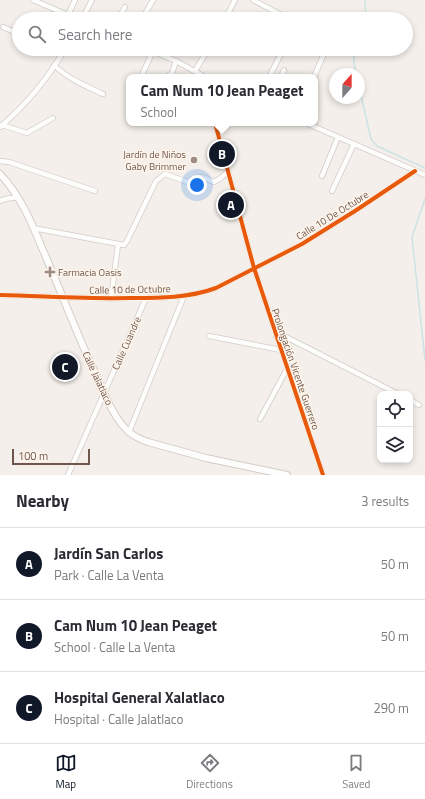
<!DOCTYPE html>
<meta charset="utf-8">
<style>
:root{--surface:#fff;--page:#f2f2f3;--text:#2b2b33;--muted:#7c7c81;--line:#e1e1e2;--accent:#111827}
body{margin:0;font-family:"Titillium Web",sans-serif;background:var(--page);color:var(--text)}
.controls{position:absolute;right:12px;bottom:12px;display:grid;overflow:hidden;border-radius:8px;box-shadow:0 2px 6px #0003}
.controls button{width:36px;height:36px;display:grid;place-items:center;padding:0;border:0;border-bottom:1px solid var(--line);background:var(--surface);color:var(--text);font:20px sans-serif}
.compass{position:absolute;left:329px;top:68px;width:36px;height:36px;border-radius:50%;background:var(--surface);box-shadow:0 2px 6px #0003;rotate:21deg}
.scale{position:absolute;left:12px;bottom:10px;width:78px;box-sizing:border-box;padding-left:4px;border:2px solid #6f564d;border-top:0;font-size:11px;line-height:14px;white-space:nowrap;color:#6f564d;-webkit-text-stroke:3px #fdf4ea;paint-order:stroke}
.you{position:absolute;left:197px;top:185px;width:14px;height:14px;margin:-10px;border:3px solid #fff;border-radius:50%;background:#1a73e8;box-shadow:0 0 0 6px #1a73e833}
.badge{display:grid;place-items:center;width:26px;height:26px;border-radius:50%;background:var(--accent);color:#fff;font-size:13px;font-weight:700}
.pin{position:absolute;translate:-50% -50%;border:2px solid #fff;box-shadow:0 1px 4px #0006}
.popup{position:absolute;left:126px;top:74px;width:192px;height:52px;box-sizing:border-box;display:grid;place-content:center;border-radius:8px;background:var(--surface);filter:drop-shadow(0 1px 3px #0005);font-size:13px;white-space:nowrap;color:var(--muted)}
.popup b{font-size:15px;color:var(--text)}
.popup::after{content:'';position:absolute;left:50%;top:100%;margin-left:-8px;border:8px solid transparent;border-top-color:var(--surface)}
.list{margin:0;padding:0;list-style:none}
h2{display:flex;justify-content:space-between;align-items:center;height:52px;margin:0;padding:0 16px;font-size:17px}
h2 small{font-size:13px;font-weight:400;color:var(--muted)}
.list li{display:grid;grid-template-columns:26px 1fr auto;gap:12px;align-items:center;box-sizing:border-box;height:72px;padding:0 16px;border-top:1px solid var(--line)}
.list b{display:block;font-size:15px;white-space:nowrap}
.list p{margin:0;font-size:13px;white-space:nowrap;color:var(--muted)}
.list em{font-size:13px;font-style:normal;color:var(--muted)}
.icon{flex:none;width:22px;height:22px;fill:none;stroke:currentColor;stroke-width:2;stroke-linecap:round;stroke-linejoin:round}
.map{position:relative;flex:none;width:425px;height:475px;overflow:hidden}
.search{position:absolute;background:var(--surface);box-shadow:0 2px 6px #0003;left:12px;right:12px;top:12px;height:44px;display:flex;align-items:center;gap:10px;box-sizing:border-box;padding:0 14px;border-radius:22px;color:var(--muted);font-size:15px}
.sheet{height:268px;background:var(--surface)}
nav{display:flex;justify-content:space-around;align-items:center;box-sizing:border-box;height:56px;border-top:1px solid var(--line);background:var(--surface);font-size:11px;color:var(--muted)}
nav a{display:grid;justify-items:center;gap:2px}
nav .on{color:var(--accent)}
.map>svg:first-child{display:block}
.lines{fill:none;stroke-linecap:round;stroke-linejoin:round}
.stream{stroke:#cce3e3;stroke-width:1.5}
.minor-casing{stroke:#d3ccc8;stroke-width:6}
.secondary-casing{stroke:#d3ccc6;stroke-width:8}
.minor{stroke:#fdfdfc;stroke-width:4.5}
.secondary{stroke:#fdfdfc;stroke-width:6}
.cycleway-casing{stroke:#fdf4ea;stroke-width:6}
.cycleway{stroke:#e8590c;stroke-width:4}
.poi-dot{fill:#9e8c84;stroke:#fdf4ea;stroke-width:1.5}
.labels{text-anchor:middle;stroke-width:3;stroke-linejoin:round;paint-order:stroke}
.poi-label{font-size:10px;fill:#6f564d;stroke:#fdf4ea;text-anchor:end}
.street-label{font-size:10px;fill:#6f564d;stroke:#fdf4ea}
</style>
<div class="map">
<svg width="425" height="475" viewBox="0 0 425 475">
<rect width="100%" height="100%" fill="#f4efea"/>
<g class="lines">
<g class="stream">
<polyline points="365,0 366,19"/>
<polyline points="353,49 354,62 356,74"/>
<polyline points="359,87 371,139 377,146 425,168"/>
<polyline points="425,199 412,237 425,360"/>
</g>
<g class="minor-casing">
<g id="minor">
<polyline points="33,0 77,19"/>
<polyline points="253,0 289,19"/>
<polyline points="68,15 75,0"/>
<polyline points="82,19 92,0"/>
<polyline points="118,19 125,7"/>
<polyline points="142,19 153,0"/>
<polyline points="225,19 235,0"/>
<polyline points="3,27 19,34"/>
<polyline points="58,49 64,51"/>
<polyline points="147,49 176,61 205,77"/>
<path d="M54,65c14,14 32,21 49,29"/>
<polyline points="195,71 208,49"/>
<polyline points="141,77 153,51"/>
<polyline points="166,77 172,73 176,61"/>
<polyline points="269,77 283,50"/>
<polyline points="281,77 284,70"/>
<polyline points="314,77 326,49"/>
<polyline points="215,123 254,268 323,475"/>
<polyline points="306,123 425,175"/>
<polyline points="2,125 27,133 53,118"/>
<path d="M0,127c26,-22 48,-49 65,-78"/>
<polyline points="0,161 9,162 95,191"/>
<polyline points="322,176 338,137"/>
<polyline points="332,191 354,144"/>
<polyline points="0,201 5,199 18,197"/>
<path d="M33,228l91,17 3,-4 29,-60 9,-7 23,8c14,-8 12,-6 26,0l7,-4 7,-7"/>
<path d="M0,295c44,1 88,4 131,3 29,0 58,0 85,-10l86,-44 53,-33 60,-40"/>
<polyline points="111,299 118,245"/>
<polyline points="209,336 281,350"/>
<polyline points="276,336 286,337 398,394"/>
<polyline points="410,400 419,405"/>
<polyline points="260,419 287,369"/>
<polyline points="129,432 184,296"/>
<polyline points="68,475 146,298"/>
</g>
</g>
<g class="secondary-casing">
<path id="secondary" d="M0,174c20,21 31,47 42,74 19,43 35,87 55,129 8,18 17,42 32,55 6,5 13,8 19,10l58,16 81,17"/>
</g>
<use href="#minor" class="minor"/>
<use href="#secondary" class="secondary"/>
<g class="cycleway-casing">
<g id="cycleway">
<polyline points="215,123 254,268 323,475"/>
<path d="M0,295c44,1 88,4 131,3 29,0 58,0 85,-10l86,-44 53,-33 60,-40"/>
</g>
</g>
<use href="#cycleway" class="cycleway"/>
</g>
<g class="poi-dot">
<circle cx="194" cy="160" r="4"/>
<path d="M48 266h4v4h4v4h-4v4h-4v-4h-4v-4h4z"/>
</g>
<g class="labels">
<g class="poi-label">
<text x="186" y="158">Jardín de Niños<tspan x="186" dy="12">Gaby Brimmer</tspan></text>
<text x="58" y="276" text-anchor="start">Farmacia Oasis</text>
</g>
<g class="street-label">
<text transform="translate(332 215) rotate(-32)" y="4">Calle 10 De Octubre</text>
<text transform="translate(130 289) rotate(-1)" y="4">Calle 10 de Octubre</text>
<text transform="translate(126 343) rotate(-66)" y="4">Calle Cuandre</text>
<text transform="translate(296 369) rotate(71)" y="4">Prolongación Vicente Guerrero</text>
<text transform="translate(98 378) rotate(65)" y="4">Calle Jalatlaco</text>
</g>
</g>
</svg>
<div class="controls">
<button><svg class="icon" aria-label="locate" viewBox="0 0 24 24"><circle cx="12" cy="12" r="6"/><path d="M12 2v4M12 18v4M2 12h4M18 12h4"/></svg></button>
<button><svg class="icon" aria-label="layers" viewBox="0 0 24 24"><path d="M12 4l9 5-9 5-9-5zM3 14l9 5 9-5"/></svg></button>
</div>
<svg class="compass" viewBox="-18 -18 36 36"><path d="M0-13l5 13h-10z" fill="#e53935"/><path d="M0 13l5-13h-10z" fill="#7c7c81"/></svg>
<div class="scale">100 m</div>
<div class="you"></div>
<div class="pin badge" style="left:231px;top:205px">A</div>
<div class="pin badge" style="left:222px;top:154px">B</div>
<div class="popup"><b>Cam Num 10 Jean Peaget</b>School</div>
<div class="pin badge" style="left:65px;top:367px">C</div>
<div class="search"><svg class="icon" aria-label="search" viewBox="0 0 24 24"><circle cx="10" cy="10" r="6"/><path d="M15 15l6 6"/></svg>Search here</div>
</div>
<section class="sheet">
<h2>Nearby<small>3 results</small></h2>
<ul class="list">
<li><span class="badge">A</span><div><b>Jardín San Carlos</b><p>Park · Calle La Venta</p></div><em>50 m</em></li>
<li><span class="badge">B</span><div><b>Cam Num 10 Jean Peaget</b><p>School · Calle La Venta</p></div><em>50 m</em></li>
<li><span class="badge">C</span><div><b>Hospital General Xalatlaco</b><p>Hospital · Calle Jalatlaco</p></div><em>290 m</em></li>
</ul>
</section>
<nav>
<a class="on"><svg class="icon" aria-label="map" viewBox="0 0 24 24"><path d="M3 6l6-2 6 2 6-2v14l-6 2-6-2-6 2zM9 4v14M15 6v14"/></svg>Map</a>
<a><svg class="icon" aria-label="directions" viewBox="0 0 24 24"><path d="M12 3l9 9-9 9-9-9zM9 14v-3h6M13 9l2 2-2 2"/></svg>Directions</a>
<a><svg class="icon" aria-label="saved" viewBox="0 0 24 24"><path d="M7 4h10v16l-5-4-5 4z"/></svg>Saved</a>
</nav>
